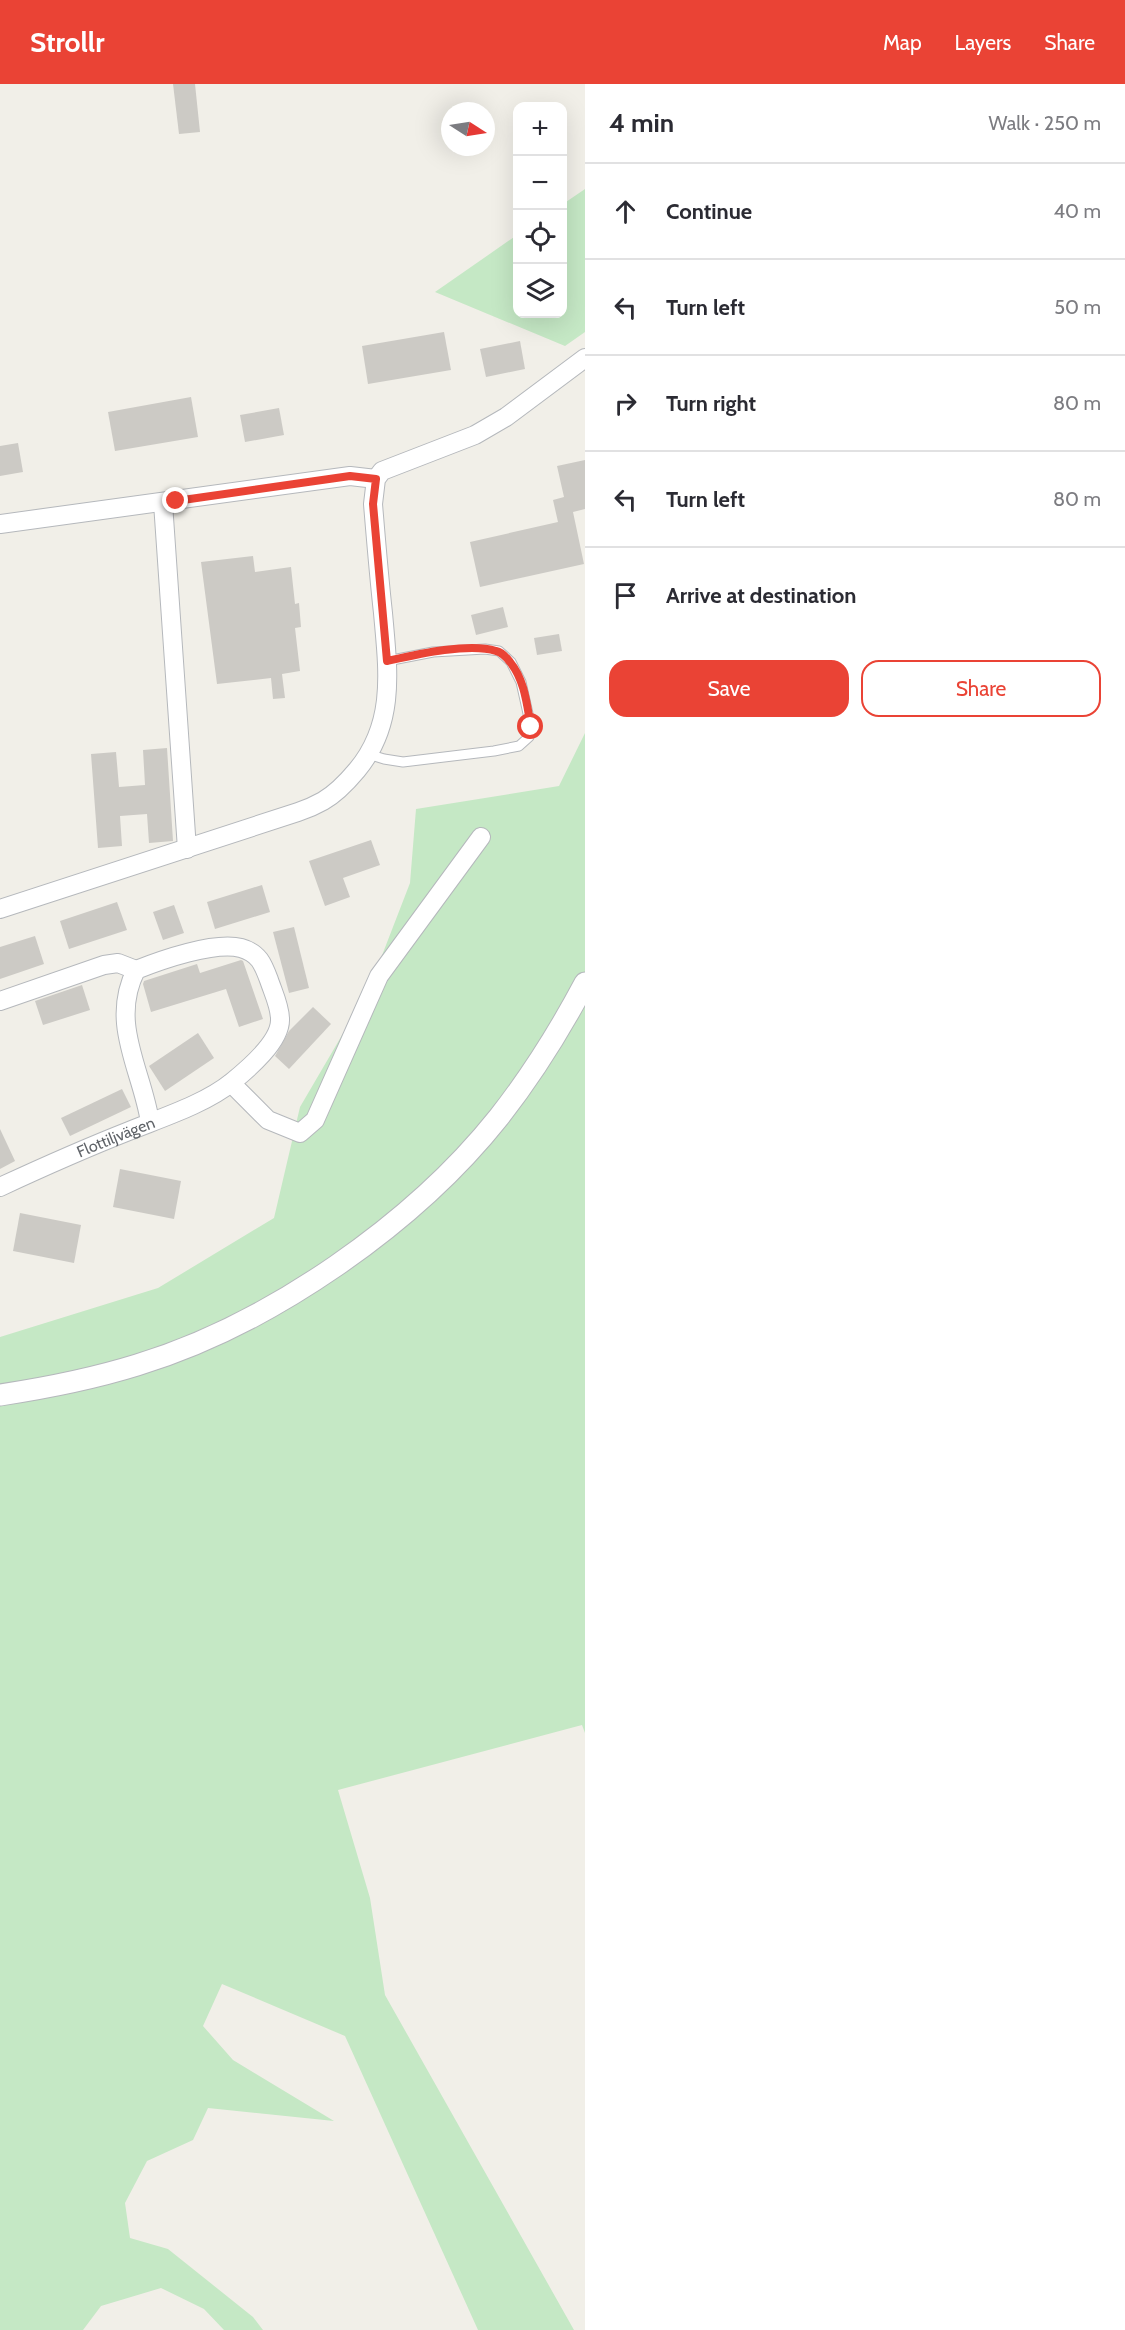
<!DOCTYPE html>
<meta charset="utf-8">
<style>
:root{--surface:#fff;--page:#f2f2f3;--text:#2b2b33;--muted:#7c7c81;--line:#e1e1e2;--accent:#ea4335}
body{margin:0;font-family:Cabin,sans-serif;background:var(--page);color:var(--text)}
.controls{position:absolute;right:18px;top:18px;display:grid;overflow:hidden;border-radius:12px;box-shadow:0 6px 24px #0002}
.controls button{width:54px;height:54px;display:grid;place-items:center;padding:0;border:0;border-bottom:2px solid var(--line);background:var(--surface);color:var(--text);font:30px sans-serif}
.compass{position:absolute;left:441px;top:18px;width:54px;height:54px;border-radius:50%;background:var(--surface);box-shadow:0 6px 24px #0002;rotate:102deg}
.stop{position:absolute;width:18px;height:18px;margin:-14px;border:4px solid #ea4335;border-radius:50%;background:#fff}
.stop.end{background:#ea4335;border-color:#fff;box-shadow:0 2px 6px #0008}
.list{margin:0;padding:0;list-style:none}
h2{display:flex;justify-content:space-between;align-items:center;height:78px;margin:0;padding:0 24px;font-size:26px}
h2 small{font-size:20px;font-weight:400;color:var(--muted)}
.list li{display:grid;grid-template-columns:39px 1fr auto;gap:18px;align-items:center;box-sizing:border-box;height:96px;padding:0 24px;border-top:2px solid var(--line)}
.list b{display:block;font-size:22px;white-space:nowrap}
.list em{font-size:20px;font-style:normal;color:var(--muted)}
.actions{display:flex;gap:12px;padding:18px 24px}
.actions a{flex:1;padding:14px 0;border:2px solid var(--accent);border-radius:18px;text-align:center;font-size:21px;color:var(--accent)}
.actions .main{background:var(--accent);color:#fff}
.icon{flex:none;width:33px;height:33px;fill:none;stroke:currentColor;stroke-width:2;stroke-linecap:round;stroke-linejoin:round}
.map{position:relative;flex:none;width:585px;height:2246px;overflow:hidden}
header{display:flex;align-items:center;gap:36px;box-sizing:border-box;height:84px;padding:0 30px;background:var(--accent);color:#fff}
header strong{font-size:28px}
nav{display:flex;gap:33px;margin-inline-start:auto;font-size:21px}
main{display:flex}
aside{flex:1;background:var(--surface)}
.map>svg:first-child{display:block}
.green{fill:#c5e8c5}
.building{fill:#cccac5}
.lines{fill:none;stroke-linecap:round;stroke-linejoin:round}
.service-casing{stroke:#b5b8bc;stroke-width:11}
.minor-casing{stroke:#b5b8bc;stroke-width:20}
.tertiary-casing{stroke:#b5b8bc;stroke-width:23}
.service{stroke:#fff;stroke-width:9}
.minor{stroke:#fff;stroke-width:18}
.tertiary{stroke:#fff;stroke-width:21}
.route{stroke:#ea4335;stroke-width:8}
.labels{text-anchor:middle;stroke-width:5;stroke-linejoin:round;paint-order:stroke}
.street-label{font-size:16px;fill:#5f6368;stroke:#fff}
</style>
<header>
<strong>Strollr</strong>
<nav><a>Map</a><a>Layers</a><a>Share</a></nav>
</header>
<main>
<div class="map">
<svg width="585" height="2246" viewBox="0 0 585 2246">
<rect width="100%" height="100%" fill="#f1efe8"/>
<g class="green">
<polygon points="585,105 585,248 565,262 435,208 517,151 518,230 562,230 563,120"/>
<polygon points="585,649 585,1649 582,1641 338,1706 370,1814 385,1911 574,2246 478,2246 345,1952 222,1900 203,1942 233,1976 334,2037 208,2024 193,2056 147,2077 125,2119 130,2154 168,2165 253,2233 263,2246 224,2246 204,2225 161,2204 101,2222 83,2246 0,2246 0,1253 158,1204 274,1134 300,1023 369,905 410,799 416,725 559,702"/>
</g>
<g class="building">
<polygon points="173,0 195,0 200,48 179,50"/>
<polygon points="444,248 451,286 368,300 362,262"/>
<polygon points="520,257 525,285 486,293 480,265"/>
<polygon points="191,313 198,353 115,367 108,328"/>
<polygon points="279,324 284,351 245,358 240,331"/>
<polygon points="18,359 23,388 0,392 0,362"/>
<polygon points="585,376 585,425 573,428 584,480 480,503 470,458 558,438 553,416 564,413 557,382"/>
<polygon points="253,472 255,488 291,483 295,520 299,519 301,543 295,544 300,587 282,590 285,614 273,615 271,594 217,600 201,478"/>
<polygon points="503,523 508,543 476,551 471,531"/>
<polygon points="559,550 562,567 537,571 534,554"/>
<polygon points="167,664 173,757 149,759 147,730 120,732 122,762 98,764 91,670 116,668 119,703 145,701 143,666"/>
<polygon points="371,756 380,781 343,794 350,813 325,822 309,777"/>
<polygon points="262,801 270,828 215,845 207,818"/>
<polygon points="117,818 127,846 69,865 60,837"/>
<polygon points="174,821 184,849 163,856 153,828"/>
<polygon points="294,843 309,904 289,909 273,848"/>
<polygon points="35,852 44,880 0,895 0,863"/>
<polygon points="241,876 243,877 263,935 239,943 226,905 151,928 143,900 144,897 197,880 200,889"/>
<polygon points="82,901 90,926 43,941 35,917"/>
<polygon points="313,923 331,940 289,985 275,972 289,947"/>
<polygon points="198,949 214,974 165,1007 149,982"/>
<polygon points="122,1005 131,1023 70,1052 61,1034"/>
<polygon points="0,1045 15,1077 0,1085"/>
<polygon points="120,1085 181,1097 174,1135 113,1123"/>
<polygon points="20,1129 81,1141 74,1179 13,1167"/>
</g>
<g class="lines">
<g class="service-casing">
<polyline id="service" points="368,670 384,675 403,678 494,667 519,662 529,653 531,643 521,598 511,578 499,567 485,565 433,568 387,577"/>
</g>
<g class="minor-casing">
<g id="minor">
<polyline points="163,419 187,765"/>
<polyline points="0,440 350,392 376,395"/>
<path d="M0,825l298,-97c9,-3 18,-7 25,-11 14,-8 24,-19 34,-31 39,-47 31,-100 26,-157 -4,-36 -7,-73 -10,-109l3,-25 6,-8 93,-36 31,-18 79,-59"/>
<polyline points="0,917 104,881 118,879 136,886"/>
<polyline points="231,999 268,1036 300,1049 315,1036 379,892 481,753"/>
<path id="s1" d="M0,1103c43,-20 86,-39 129,-56 32,-13 76,-27 103,-49 16,-13 49,-41 48,-63 0,-13 -7,-27 -11,-39 -6,-16 -10,-27 -28,-32 -26,-7 -80,12 -105,22 -27,53 6,100 14,152"/>
</g>
</g>
<g class="tertiary-casing">
<path id="tertiary" d="M0,1311c46,-7 92,-16 137,-30 132,-40 277,-141 362,-248 33,-42 61,-87 86,-134"/>
</g>
<use href="#service" class="service"/>
<use href="#minor" class="minor"/>
<use href="#tertiary" class="tertiary"/>
</g>
<g class="lines">
<path class="route" d="M176,417l174,-25 26,3 -3,25 14,157c27,-6 82,-19 109,-10 5,1 11,7 14,11 15,18 17,44 21,65"/>
</g>
<g class="labels">
<g class="street-label">
<text dy="6" stroke="none"><textPath href="#s1" startOffset="126">Flottiljvägen</textPath></text>
</g>
</g>
</svg>
<div class="controls">
<button>+</button>
<button>−</button>
<button><svg class="icon" aria-label="locate" viewBox="0 0 24 24"><circle cx="12" cy="12" r="6"/><path d="M12 2v4M12 18v4M2 12h4M18 12h4"/></svg></button>
<button><svg class="icon" aria-label="layers" viewBox="0 0 24 24"><path d="M12 4l9 5-9 5-9-5zM3 14l9 5 9-5"/></svg></button>
</div>
<svg class="compass" viewBox="-18 -18 36 36"><path d="M0-13l5 13h-10z" fill="#e53935"/><path d="M0 13l5-13h-10z" fill="#7c7c81"/></svg>
<div class="stop" style="left:531px;top:643px"></div>
<div class="stop end" style="left:176px;top:417px"></div>
</div>
<aside>
<h2>4 min<small>Walk · 250 m</small></h2>
<ul class="list">
<li><svg class="icon" aria-label="ahead" viewBox="0 0 24 24"><path d="M12 20V5M6 11l6-6 6 6"/></svg><div><b>Continue</b></div><em>40 m</em></li>
<li><svg class="icon" aria-label="left" viewBox="0 0 24 24"><path d="M17 20v-9H6M10 6l-5 5 5 5"/></svg><div><b>Turn left</b></div><em>50 m</em></li>
<li><svg class="icon" aria-label="right" viewBox="0 0 24 24"><path d="M7 20v-9h11M14 6l5 5-5 5"/></svg><div><b>Turn right</b></div><em>80 m</em></li>
<li><svg class="icon" aria-label="left" viewBox="0 0 24 24"><path d="M17 20v-9H6M10 6l-5 5 5 5"/></svg><div><b>Turn left</b></div><em>80 m</em></li>
<li><svg class="icon" aria-label="arrive" viewBox="0 0 24 24"><path d="M6 21V4h12l-3 4 3 4H6"/></svg><div><b>Arrive at destination</b></div></li>
</ul>
<div class="actions"><a class="main">Save</a><a>Share</a></div>
</aside>
</main>
